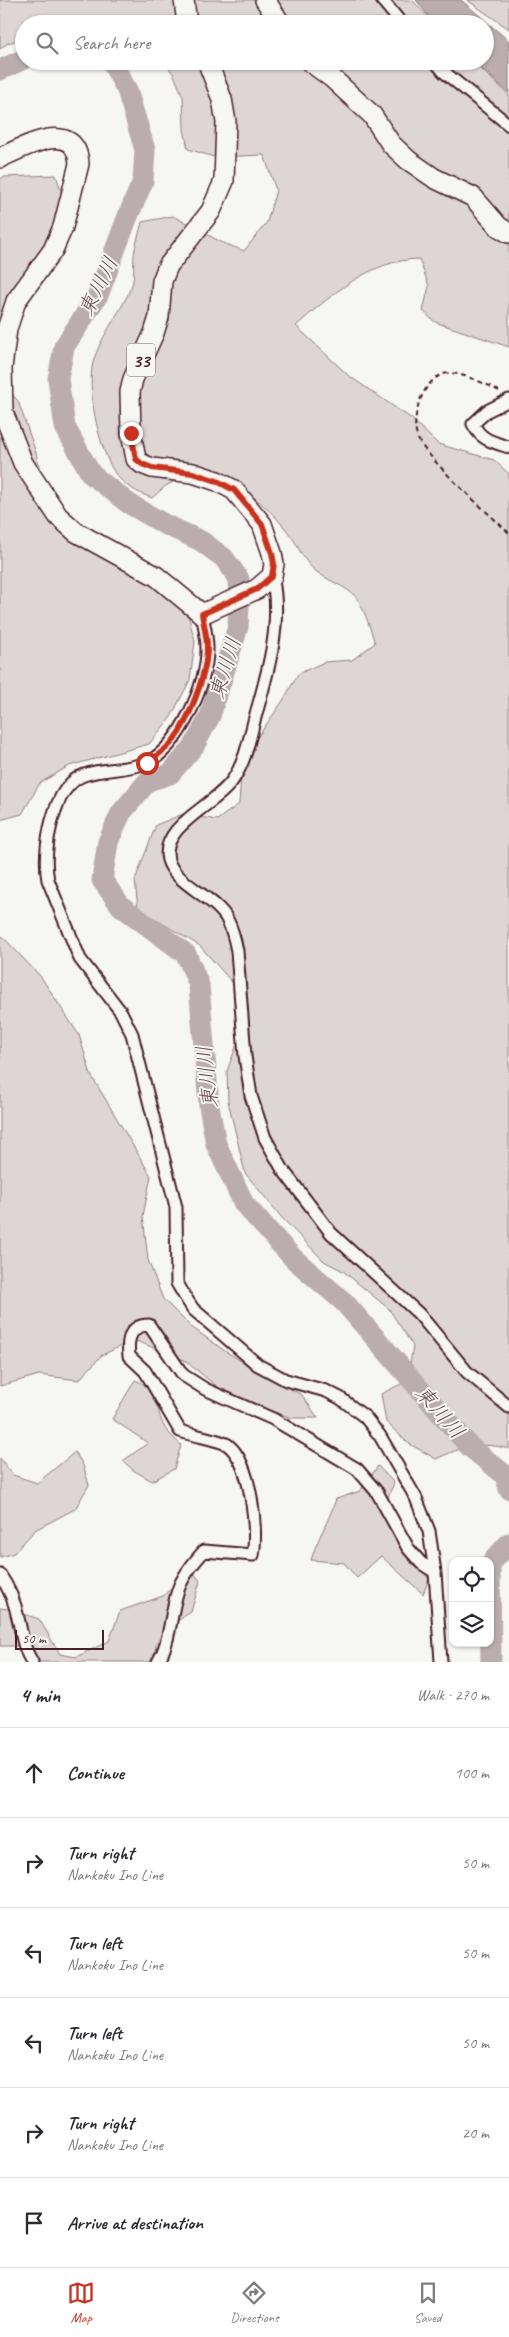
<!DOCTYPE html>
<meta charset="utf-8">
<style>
:root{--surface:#fff;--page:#f2f2f3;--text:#2b2b33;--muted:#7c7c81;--line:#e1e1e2;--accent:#c8321e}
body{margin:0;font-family:Caveat,"Klee One",sans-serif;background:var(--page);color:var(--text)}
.controls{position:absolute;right:15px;bottom:15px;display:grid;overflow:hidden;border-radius:10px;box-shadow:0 1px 4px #0004}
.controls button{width:45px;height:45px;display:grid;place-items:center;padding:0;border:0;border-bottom:1px solid var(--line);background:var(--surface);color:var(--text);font:25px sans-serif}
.scale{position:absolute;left:15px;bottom:12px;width:89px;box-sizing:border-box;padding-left:5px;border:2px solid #4a1f2b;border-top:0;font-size:14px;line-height:18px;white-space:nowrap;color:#4a1f2b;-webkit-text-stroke:4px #f6f6f2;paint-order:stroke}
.stop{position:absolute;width:15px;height:15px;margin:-11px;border:4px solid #c8321e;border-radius:50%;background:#fff}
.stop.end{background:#c8321e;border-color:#fff;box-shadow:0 1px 5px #0008}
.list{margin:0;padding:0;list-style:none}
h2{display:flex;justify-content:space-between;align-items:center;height:65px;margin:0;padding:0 20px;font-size:21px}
h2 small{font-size:16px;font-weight:400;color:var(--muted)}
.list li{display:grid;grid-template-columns:32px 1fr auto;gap:15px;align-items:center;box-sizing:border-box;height:90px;padding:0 20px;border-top:1px solid var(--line)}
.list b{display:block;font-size:19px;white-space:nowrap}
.list p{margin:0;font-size:16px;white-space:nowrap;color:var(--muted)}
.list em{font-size:16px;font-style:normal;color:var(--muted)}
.icon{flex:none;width:28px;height:28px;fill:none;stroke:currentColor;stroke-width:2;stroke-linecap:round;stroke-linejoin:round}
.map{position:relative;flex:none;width:509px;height:1662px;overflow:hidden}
.search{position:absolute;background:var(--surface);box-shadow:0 1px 4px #0004;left:15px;right:15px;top:15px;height:55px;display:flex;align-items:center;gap:12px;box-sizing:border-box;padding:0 18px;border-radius:28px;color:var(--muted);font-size:19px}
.sheet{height:605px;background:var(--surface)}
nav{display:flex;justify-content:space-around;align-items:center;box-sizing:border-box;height:70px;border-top:1px solid var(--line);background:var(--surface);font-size:14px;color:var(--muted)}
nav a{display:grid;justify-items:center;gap:2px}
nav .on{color:var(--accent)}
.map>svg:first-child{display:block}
.green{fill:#ddd6d5;stroke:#947a80}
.water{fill:#bbadae;stroke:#8e747a}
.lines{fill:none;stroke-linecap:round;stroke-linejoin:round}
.river{stroke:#bbadae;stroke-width:21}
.minor-casing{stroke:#4a1f2b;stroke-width:15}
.primary-casing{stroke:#4a1f2b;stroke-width:22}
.path{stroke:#4a1f2b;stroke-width:2;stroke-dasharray:5 4;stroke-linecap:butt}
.minor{stroke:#f6f6f2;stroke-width:11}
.primary{stroke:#f6f6f2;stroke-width:19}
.route{stroke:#c8321e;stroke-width:6}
.labels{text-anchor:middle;stroke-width:4;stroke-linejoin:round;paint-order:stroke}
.shield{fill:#f6f6f2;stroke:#7e6067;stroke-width:1}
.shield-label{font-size:19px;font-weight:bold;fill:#4a1f2b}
.water-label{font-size:21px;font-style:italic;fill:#6c4a52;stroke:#f6f6f2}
</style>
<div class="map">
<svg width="509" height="1662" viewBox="0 0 509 1662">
<rect width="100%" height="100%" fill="#f6f6f2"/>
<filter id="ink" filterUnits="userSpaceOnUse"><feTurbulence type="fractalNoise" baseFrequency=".02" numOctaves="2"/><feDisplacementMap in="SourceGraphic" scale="10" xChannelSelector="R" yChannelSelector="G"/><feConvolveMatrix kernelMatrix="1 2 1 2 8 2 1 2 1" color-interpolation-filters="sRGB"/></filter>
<g filter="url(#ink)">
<g class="green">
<polygon points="0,0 412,0 435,24 24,24 24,38 8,43 0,49"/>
<polygon points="467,0 509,0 509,29"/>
<path d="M164,61h308l37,34v252l-74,-25 -12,-11 6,-25 -10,-27c-49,1 -88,36 -123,67l53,50 63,43 26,25 56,16 15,14v975c-29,-8 -47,-2 -73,10l-28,-16 -22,-21 -5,-28 26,-13 6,-35 -24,-37 -46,-38 -19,-10 -41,-42 -38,-46 -17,-72 -1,-30 20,-54 -8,-27 -39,-44 -62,-37 -3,-29 21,-55 27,-11 34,6 22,-16 2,-29 9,-27 34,-49 14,-25 26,-12 28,-2 23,-17c-4,-12 -13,-42 -22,-49 -14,-12 -35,-16 -46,-32 -6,-7 -9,-16 -14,-23 -27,-39 -75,-79 -124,-55 -6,3 -12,10 -17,14 -14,-5 -29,-13 -37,-25 -16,-23 -30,-88 -21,-114 9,-27 28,-48 38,-74 3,-9 1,-21 2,-30 1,-11 6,-23 8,-33l31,-6 48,26 23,9 23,-29 9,-32 -12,-35 -50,2 -26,-8 -4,-20 -1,-32 -9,-22z"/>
<polygon points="56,175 69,216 0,346 0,180 3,177"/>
<polygon points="0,352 4,385 18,401 36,453 41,476 63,514 185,604 195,641 190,680 171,717 149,744 69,766 40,783 22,814 0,820"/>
<polygon points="0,934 41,977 79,1035 91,1075 151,1176 143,1216 148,1260 163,1299 190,1326 225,1351 262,1374 302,1395 318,1418 292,1418 256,1406 224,1392 184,1360 134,1340 102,1355 79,1380 39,1375 0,1386"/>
<path d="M135,1380c24,9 20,30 30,48 4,6 11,12 16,17l-7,24 -22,12 -19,-11 -10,-9 25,-18 -36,-24z"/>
<polygon points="75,1452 83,1465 89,1485 75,1509 35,1530 14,1553 0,1557 0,1458 13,1475 37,1483"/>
<path d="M378,1466l16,17 -13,30 25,40 23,26 -6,15 -42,-38 -24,22 -13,-15 -33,-3c6,-21 18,-39 25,-61l24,-8z"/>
<polygon points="191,1569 200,1581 191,1612 174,1623 157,1642 152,1662 30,1662 19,1646 0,1646 0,1608 9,1609 39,1619 60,1654 76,1657 109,1641 120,1611 163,1596"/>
</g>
<polygon class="water" points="416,0 461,0 509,41 509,93 473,61 485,61 485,24 435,24"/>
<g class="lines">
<g class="river">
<polyline points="111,61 127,90 145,150 143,181 128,216 98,295 64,347 58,379 65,427 91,474 128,503 164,524 201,541 224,558 239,579 239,606 238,627 210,716 194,746 170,774 148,781 121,813 108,842 102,880 121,906 186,954 199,985 209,1106 216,1144 244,1204 294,1259 344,1302 470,1447 505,1475 509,1489"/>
<polyline points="0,70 24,59"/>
<polyline points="491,1662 490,1564 509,1543"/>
</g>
<g class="minor-casing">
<g id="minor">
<polyline points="382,0 402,24"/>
<polyline points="435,61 444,72 509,125"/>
<path d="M509,400l-22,11 -14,13c8,16 19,18 36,23"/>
<path d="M272,576c11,48 -5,99 -18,145 -5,20 -9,40 -20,57 -15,26 -75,47 -66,82 6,23 47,37 59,59 5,10 8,21 10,32l8,105 6,40 14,42 18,32 48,63 88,81 48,58 42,35"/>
<path d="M202,614c2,11 5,22 5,34 1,35 -27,98 -59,114 -20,9 -44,6 -64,13 -32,11 -42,77 -36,105l32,79 41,53 11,22 44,173 1,76 7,12 9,14 65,56 28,15 40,11 14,7 25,19 15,19 36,62 13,33 6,41 6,90"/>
<path d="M0,1575c9,13 15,27 18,43 4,16 5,30 14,44"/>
<path d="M158,1662c13,-22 12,-48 20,-72 5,-15 16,-28 26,-39l49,4c5,-26 -2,-92 -25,-110 -7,-5 -37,-10 -48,-14l-35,-60 -16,-15c-2,-17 1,-31 20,-31l34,50 22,14 68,30 84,50 20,23 31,56 13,15 14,9"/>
</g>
</g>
<g class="primary-casing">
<g id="primary">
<polyline points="184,0 187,24"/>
<polyline points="265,0 281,24"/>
<polyline points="309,61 332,78 372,115 391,144 408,160 434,178 473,197 499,227 509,233"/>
<path d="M0,158c23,-11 76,-41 79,6l-16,63 -10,23 -37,51 -9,28 -5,39 1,44 20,51 35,53 18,16 80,44 46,38 55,-25 15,-13 2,-12 -2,-11 -10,-29 -28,-34 -17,-9 -24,-8 -41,-5 -10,-4 -6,-5 -5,-26 -1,-41 3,-13 21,-46 5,-16 3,-36 6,-15 43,-55 13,-30 2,-59 -4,-23 -15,-38"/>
</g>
</g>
<path class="path" d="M499,391c-10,-6 -39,-19 -51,-18 -25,3 -39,46 -30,66 4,8 11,15 17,22 23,26 49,48 74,72"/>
<use href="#minor" class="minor"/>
<use href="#primary" class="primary"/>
</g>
</g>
<g class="lines" filter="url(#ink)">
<path class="route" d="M131,433l5,26 6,5 10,4 41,5 24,8 17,9 28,34 10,29 2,11 -2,12 -15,13 -55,25c2,11 5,22 5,34 0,25 -18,73 -34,93 -7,9 -17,15 -26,22"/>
</g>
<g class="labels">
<rect class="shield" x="127" y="343.5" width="28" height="33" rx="4"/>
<g class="shield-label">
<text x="141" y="367">33</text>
</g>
<g class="water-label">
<text transform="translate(98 286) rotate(-64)" y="7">東川川</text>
<text transform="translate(225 668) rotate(-73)" y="7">東川川</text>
<text transform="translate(207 1077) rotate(-96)" y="7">東川川</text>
<text transform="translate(440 1412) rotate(49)" y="7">東川川</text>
</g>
</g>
</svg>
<div class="controls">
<button><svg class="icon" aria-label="locate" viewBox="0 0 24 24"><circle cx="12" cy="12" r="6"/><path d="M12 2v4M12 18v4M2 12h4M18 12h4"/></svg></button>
<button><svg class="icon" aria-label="layers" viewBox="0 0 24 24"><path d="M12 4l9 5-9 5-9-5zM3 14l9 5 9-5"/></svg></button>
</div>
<div class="scale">50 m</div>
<div class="stop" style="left:147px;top:763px"></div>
<div class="stop end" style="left:131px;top:433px"></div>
<div class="search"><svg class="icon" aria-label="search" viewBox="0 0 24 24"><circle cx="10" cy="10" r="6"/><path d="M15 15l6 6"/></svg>Search here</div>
</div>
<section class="sheet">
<h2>4 min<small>Walk · 270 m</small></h2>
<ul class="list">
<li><svg class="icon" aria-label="ahead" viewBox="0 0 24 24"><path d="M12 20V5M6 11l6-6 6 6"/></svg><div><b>Continue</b></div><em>100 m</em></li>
<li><svg class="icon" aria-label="right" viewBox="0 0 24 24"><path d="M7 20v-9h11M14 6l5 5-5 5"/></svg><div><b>Turn right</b><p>Nankoku Ino Line</p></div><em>50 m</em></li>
<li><svg class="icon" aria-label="left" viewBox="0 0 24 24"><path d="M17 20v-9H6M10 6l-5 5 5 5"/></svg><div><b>Turn left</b><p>Nankoku Ino Line</p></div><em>50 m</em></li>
<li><svg class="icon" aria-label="left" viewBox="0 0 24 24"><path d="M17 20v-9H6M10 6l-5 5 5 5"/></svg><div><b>Turn left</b><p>Nankoku Ino Line</p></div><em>50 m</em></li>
<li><svg class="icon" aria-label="right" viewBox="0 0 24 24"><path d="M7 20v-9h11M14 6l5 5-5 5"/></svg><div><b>Turn right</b><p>Nankoku Ino Line</p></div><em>20 m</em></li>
<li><svg class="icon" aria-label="arrive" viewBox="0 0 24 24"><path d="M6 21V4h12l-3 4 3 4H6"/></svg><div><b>Arrive at destination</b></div></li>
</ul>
</section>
<nav>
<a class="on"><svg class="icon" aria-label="map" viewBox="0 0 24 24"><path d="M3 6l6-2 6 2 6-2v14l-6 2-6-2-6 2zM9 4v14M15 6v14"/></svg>Map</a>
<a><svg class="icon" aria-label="directions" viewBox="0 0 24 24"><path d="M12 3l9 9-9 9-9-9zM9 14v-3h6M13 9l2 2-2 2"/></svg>Directions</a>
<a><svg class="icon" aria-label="saved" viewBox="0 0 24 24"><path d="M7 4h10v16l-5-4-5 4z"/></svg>Saved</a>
</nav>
